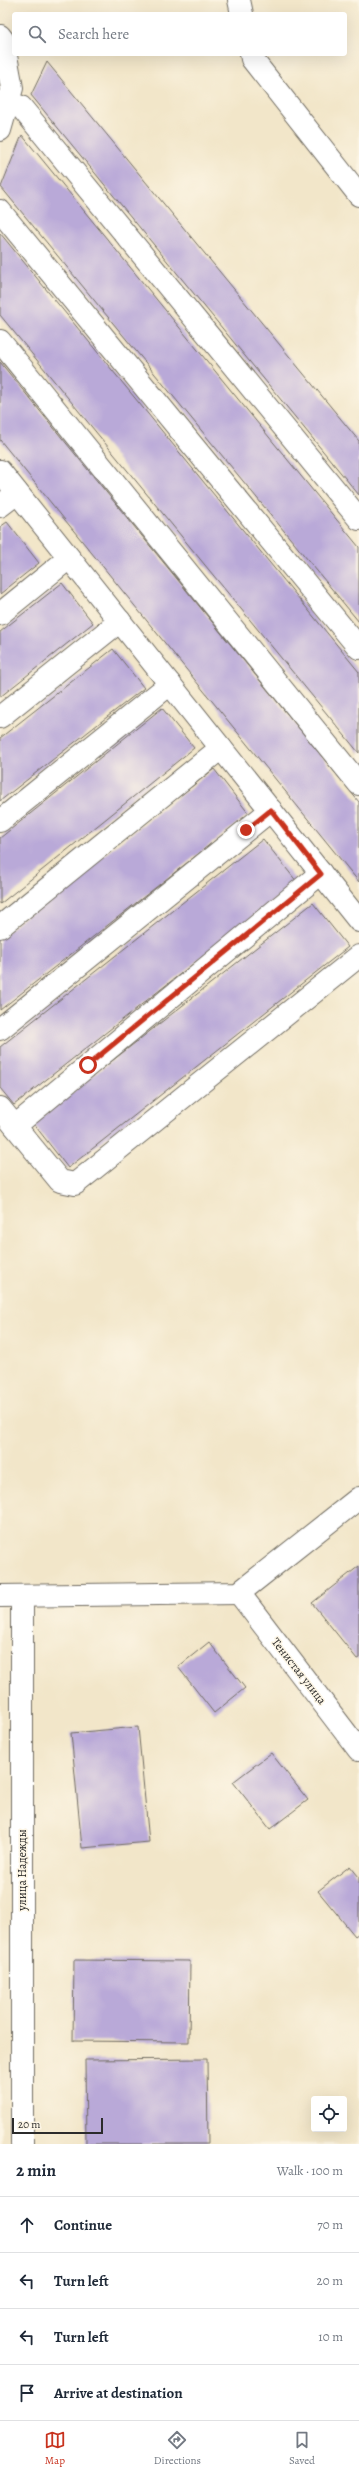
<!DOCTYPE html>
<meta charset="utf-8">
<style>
:root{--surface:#fff;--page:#f2f2f3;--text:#1f2937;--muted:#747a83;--line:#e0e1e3;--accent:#c8321e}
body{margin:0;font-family:Alegreya,serif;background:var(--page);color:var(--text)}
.controls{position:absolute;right:12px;bottom:12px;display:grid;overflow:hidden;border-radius:4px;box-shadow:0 4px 16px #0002}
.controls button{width:36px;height:36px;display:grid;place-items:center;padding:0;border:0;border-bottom:1px solid var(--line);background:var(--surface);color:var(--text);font:20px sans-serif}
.scale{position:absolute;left:12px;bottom:10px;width:91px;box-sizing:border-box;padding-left:4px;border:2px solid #2b2b2b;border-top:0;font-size:11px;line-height:14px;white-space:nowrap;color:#2b2b2b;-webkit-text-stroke:3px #fcf5e5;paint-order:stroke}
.stop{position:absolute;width:12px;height:12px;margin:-9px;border:3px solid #c8321e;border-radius:50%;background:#fff}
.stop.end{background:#c8321e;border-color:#fff;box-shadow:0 1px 4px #0008}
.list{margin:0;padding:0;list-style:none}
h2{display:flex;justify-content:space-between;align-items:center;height:52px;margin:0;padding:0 16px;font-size:17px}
h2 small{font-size:13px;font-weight:400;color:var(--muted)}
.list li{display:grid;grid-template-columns:26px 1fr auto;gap:12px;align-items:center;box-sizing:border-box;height:56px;padding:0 16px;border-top:1px solid var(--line)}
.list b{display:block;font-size:15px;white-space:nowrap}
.list em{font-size:13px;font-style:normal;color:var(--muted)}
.icon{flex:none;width:22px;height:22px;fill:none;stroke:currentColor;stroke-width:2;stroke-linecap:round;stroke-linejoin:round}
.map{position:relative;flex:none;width:359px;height:2144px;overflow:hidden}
.search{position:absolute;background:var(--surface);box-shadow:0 4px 16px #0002;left:12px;right:12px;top:12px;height:44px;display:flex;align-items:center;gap:10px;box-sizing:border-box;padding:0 14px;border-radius:4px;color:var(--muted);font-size:15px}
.sheet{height:276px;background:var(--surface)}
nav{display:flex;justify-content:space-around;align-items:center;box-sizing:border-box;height:56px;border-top:1px solid var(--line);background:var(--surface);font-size:11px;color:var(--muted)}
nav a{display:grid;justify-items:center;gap:2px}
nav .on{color:var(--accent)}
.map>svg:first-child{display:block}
.building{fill:#b9a9d8}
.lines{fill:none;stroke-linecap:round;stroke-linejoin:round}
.minor-casing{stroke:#716c62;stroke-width:24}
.minor{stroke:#fff;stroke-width:22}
.route{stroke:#c8321e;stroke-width:5}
.labels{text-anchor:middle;stroke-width:3;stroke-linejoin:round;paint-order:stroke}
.street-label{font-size:12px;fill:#2b2b2b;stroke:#fcf5e5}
</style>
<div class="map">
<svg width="359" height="2144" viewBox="0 0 359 2144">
<rect width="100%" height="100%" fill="#fcf5e5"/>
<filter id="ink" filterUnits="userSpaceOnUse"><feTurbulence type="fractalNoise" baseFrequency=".025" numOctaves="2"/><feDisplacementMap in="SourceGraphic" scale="8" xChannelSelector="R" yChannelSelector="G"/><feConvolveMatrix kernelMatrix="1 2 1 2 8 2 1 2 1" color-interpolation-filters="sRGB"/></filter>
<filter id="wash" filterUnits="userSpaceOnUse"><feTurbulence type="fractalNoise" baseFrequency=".012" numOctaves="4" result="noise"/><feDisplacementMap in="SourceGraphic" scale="16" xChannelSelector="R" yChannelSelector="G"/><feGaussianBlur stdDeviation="0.9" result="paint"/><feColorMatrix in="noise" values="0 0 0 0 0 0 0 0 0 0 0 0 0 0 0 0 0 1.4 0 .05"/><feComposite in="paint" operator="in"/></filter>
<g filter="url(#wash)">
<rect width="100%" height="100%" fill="#f2e6c9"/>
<g id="blocks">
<g class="building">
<polygon points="47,62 359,441 359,495 31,95"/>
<polygon points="22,135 359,547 359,622 1,187"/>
<polygon points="0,233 359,672 359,753 0,315"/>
<polygon points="0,362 359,802 359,882 0,440"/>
<polygon points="7,522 39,563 0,594 0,527"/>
<polygon points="62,583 93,623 0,697 0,632"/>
<polygon points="113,649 144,688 0,801 0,738"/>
<polygon points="162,708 194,748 0,904 0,838"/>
<polygon points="214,769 249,814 0,1010 0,937"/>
<polygon points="263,839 297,882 14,1105 0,1088 0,1047"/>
<polygon points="313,903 348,947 68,1168 33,1123"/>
<polygon points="359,1566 359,1658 357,1659 312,1603"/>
<polygon points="209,1642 245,1688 214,1713 178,1667"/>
<polygon points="138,1727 149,1842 82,1848 71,1733"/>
<polygon points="271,1753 308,1800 270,1829 233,1782"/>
<polygon points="350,1866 359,1877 359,1933 355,1936 318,1891"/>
<polygon points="74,1960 190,1961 189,2042 73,2041"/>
<polygon points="207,2059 208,2144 86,2144 85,2060"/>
</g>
</g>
</g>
<g filter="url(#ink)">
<use href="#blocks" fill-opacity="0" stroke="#716c62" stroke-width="1"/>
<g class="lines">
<g class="minor-casing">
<g id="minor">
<polyline points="239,0 242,14"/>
<polyline points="0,36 3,40 12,88 0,130"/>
<polyline points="251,54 252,59 359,195"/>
<polyline points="0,102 8,102 21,107 359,519"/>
<polyline points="0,211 359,648"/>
<polyline points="0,341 359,784"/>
<polyline points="0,471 359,921"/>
<polyline points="0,506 17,493"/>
<polyline points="0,614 69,558"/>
<polyline points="0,717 120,621"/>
<polyline points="0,821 170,684"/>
<polyline points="0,927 221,748"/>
<polyline points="0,1029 271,810"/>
<polyline points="0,1108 60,1181 75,1184 359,956"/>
<polyline points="15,1126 321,873"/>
<polyline points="239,1593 359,1750"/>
<polyline points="0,1596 239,1593 359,1498"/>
<polyline points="22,2144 22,1596"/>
</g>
</g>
<use href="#minor" class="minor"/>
</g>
</g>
<g class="lines" filter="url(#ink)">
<polyline class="route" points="88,1065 321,874 271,810 246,830"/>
</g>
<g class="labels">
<g class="street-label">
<text transform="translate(299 1671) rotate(52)" y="4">Тенистая улица</text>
<text transform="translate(22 1870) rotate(-90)" y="4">улица Надежды</text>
</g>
</g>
</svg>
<div class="controls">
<button><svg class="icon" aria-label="locate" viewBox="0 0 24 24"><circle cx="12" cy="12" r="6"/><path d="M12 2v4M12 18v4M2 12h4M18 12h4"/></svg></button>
</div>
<div class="scale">20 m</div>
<div class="stop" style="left:88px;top:1065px"></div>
<div class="stop end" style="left:246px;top:830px"></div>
<div class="search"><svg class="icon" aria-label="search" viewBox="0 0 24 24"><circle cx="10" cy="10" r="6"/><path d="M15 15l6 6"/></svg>Search here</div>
</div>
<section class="sheet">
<h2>2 min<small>Walk · 100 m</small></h2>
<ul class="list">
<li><svg class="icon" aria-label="ahead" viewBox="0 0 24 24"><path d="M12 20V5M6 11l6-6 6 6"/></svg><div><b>Continue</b></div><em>70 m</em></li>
<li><svg class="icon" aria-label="left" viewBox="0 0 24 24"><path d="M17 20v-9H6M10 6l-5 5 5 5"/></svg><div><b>Turn left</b></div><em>20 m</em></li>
<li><svg class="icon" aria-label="left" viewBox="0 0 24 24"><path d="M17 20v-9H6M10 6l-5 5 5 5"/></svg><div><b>Turn left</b></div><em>10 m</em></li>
<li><svg class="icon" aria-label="arrive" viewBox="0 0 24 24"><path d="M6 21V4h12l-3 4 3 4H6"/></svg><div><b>Arrive at destination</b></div></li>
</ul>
</section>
<nav>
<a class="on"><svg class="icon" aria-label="map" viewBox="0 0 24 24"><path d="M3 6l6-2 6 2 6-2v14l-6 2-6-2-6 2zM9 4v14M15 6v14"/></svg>Map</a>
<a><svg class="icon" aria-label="directions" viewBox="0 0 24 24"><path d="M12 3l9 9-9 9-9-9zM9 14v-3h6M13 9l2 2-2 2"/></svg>Directions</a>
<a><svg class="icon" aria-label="saved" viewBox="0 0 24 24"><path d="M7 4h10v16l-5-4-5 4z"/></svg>Saved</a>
</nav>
